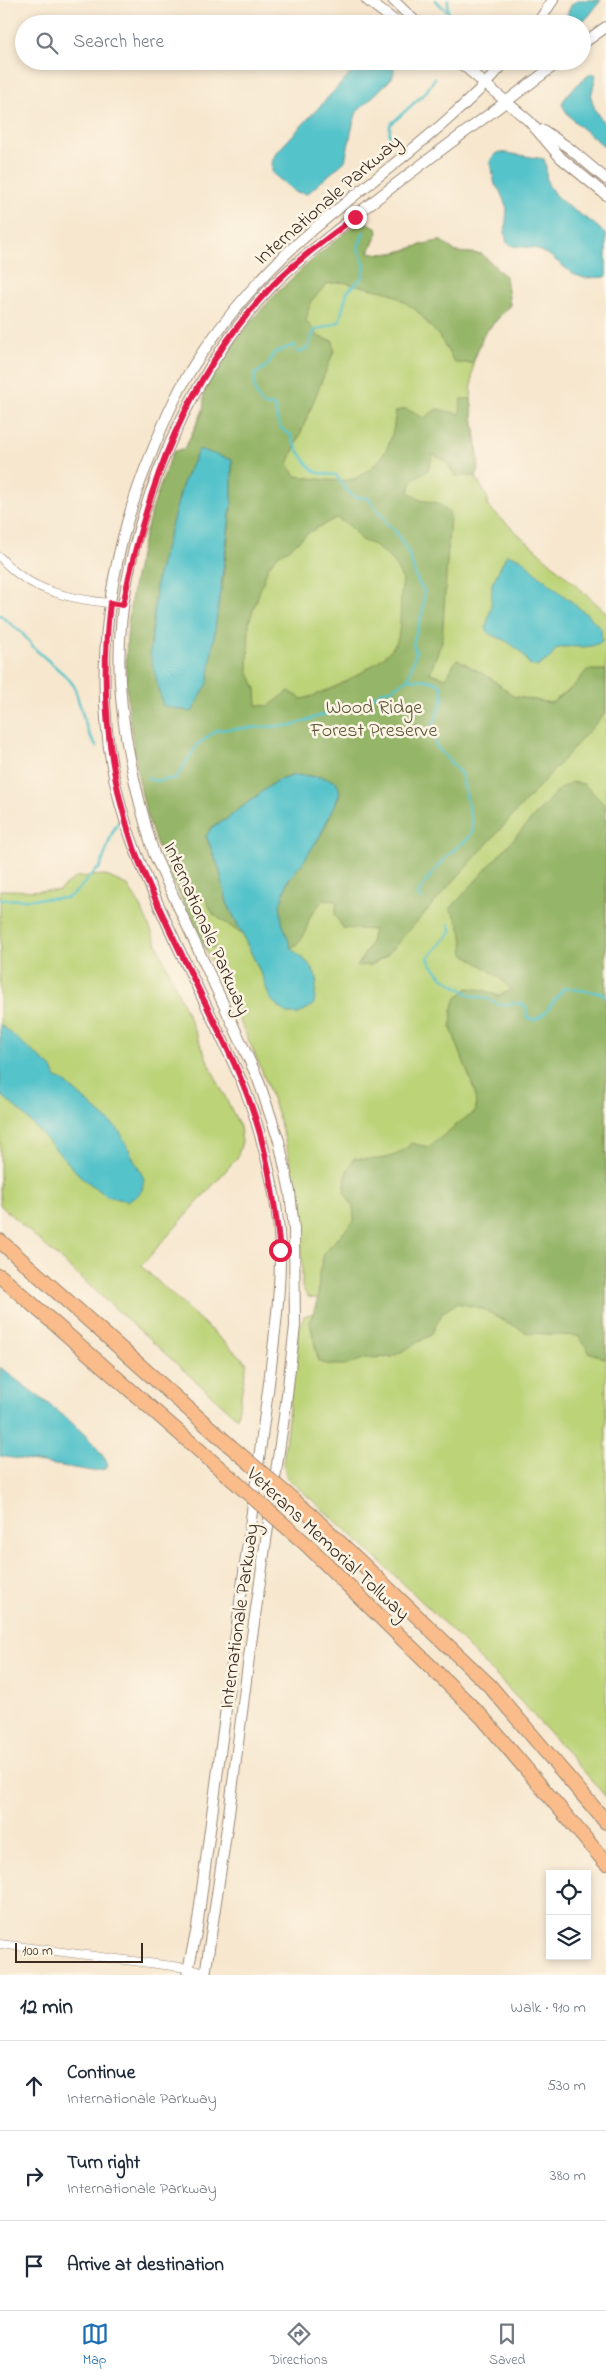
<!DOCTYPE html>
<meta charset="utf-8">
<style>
:root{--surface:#fff;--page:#f2f2f3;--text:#1f2937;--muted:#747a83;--line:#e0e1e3;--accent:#1f6fb2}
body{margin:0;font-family:"Indie Flower",sans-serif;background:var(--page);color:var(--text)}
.controls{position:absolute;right:15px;bottom:15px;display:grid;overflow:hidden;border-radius:0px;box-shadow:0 2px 8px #0003}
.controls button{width:45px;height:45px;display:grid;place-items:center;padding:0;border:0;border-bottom:1px solid var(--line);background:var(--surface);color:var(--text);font:25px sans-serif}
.scale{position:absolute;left:15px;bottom:12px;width:128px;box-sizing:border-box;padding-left:5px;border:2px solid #3b2a1e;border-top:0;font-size:14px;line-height:18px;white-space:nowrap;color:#3b2a1e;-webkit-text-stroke:4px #fcf5e5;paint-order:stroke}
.stop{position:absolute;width:15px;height:15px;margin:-11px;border:4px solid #e11d48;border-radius:50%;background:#fff}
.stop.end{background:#e11d48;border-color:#fff;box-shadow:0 1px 5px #0008}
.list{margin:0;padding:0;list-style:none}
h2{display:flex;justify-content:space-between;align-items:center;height:65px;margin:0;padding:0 20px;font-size:21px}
h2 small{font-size:16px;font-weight:400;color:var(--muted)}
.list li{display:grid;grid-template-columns:32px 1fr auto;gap:15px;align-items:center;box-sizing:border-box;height:90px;padding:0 20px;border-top:1px solid var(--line)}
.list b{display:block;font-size:19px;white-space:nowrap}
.list p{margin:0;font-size:16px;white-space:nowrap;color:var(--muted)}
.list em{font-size:16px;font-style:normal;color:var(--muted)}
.icon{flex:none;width:28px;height:28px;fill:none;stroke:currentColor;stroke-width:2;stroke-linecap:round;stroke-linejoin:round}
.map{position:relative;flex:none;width:606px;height:1975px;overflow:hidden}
.search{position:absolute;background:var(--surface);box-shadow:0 2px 8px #0003;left:15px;right:15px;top:15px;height:55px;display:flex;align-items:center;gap:12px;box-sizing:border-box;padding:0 18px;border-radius:28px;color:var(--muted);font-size:19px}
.sheet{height:335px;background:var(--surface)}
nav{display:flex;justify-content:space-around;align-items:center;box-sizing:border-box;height:70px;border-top:1px solid var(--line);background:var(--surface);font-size:14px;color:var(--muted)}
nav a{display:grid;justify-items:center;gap:2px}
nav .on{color:var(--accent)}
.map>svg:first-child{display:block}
.green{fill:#bcd378;stroke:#7c7e4b}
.forest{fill:#95b568;stroke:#687043;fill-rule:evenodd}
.water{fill:#55c3ca;stroke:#487674}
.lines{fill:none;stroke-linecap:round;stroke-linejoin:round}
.stream{stroke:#55c3ca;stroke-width:2.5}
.minor-casing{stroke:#998876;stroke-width:9}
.tertiary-casing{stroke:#998876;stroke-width:12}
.motorway-casing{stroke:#998876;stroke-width:16}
.minor{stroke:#fff;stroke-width:8}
.tertiary{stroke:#fff;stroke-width:10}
.motorway{stroke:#f9bc8a;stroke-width:14}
.motorway-bridge-casing{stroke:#998876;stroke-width:16;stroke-linecap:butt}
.motorway-bridge{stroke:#f9bc8a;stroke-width:14}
.route{stroke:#e11d48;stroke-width:6}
.labels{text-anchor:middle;stroke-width:5;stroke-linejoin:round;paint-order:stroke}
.street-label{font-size:20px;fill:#3b2a1e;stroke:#fcf5e5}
.park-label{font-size:20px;fill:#5b5434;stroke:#fcf5e5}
</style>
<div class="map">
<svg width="606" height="1975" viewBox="0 0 606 1975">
<rect width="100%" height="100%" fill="#fcf5e5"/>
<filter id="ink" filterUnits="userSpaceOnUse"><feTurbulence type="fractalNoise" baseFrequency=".02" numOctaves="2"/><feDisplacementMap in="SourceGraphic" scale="10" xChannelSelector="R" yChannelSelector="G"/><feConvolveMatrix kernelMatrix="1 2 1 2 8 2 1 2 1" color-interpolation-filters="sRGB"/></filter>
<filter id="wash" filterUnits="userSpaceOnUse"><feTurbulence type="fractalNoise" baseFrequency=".0096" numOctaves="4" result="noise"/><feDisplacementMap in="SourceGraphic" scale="20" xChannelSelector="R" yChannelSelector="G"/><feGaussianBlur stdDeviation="1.12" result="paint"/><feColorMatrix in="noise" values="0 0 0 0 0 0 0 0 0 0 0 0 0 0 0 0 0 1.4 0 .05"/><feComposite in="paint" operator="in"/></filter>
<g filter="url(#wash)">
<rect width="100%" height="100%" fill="#f7e7cf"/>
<g class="green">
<path d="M376,227l2,5 -9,20c26,7 47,-9 72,-11l15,11 26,2 24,23 4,28 -26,29 -11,29 -2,36 7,55 -2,23 12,22 -1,7 119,106v1185c-98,-115 -205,-220 -319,-319l-4,-15 15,-134 6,-13 9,-3 -3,9 8,38 7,-60 -17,-3 -6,-10c1,-63 -8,-124 -28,-183 -17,-53 -46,-104 -69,-156l10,-2 -40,-84 3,-400 25,-52z"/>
<polygon points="104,875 127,885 140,905 209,1064 240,1127 242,1142 237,1158 141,1266 247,1363 237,1418 0,1205 0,890 58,891 76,877"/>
</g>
<g class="forest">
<path d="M361,220l15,7 2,5 -9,20c26,7 47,-9 72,-11l15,11 26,2 24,23 4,28 -26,29 -11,29h-18l-16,-27 -23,-26 -25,-17 -48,-11 -16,2 -16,17 -5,19 13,17 14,4 1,10 -46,113 8,12c16,2 43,7 58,3 4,-1 9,-6 13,-8 22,-15 26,-36 29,-60l10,-2 18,9 13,-9 23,5 1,-15h10l8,70 -3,7h-21l-8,-14 -14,-8 -5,16 -15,9 -4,13 11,8 18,3 12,11 -8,127 -12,32 16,5 11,-19 35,20 21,17 38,7 22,-16 14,-17h19v42l-219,243 -15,10 -15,1 13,-21 4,-15 -31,-2 -8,-13 2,-14 -14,-1c-4,5 -10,11 -13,17 -5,13 -4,23 -19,31 -5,-13 -11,-26 -11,-41 0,-23 26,-49 39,-69 8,-14 15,-30 21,-45l-19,-16 -26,-2 -19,6 -51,39 -13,7 -6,9 13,32 8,34 16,33 -30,-21 -8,-16 -15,-5 25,54 -10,1c-16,-34 -34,-68 -48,-103 -12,-31 -19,-64 -23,-96 -4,-27 -8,-55 -8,-83 0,-73 20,-147 47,-214l12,-4c6,-12 15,-26 18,-38 2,-8 -1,-16 3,-23 36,-68 95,-120 155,-167zM232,460v41l-10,88 -72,65 7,-76 26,-95zM336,518l13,7 12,15 13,5 19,16 10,19c-4,19 -1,39 -5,58 -6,23 -74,57 -96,61l-13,-8 -20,15 -12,-1 -1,-16 -8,-18 1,-49 19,-55 11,-13 10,-5 19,-16z"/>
<path d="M572,782l12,2 22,22v553l-17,-7 -10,-16 -51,-3 -48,-25 -23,-5 -14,9 -12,23 -39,22 -26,1 -19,7h-16l-12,-3 -9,-40 8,-24 1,-25 5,-20 30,-32 -1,-15 -9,-14 3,-21 7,-13c21,3 43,2 57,-15l17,4c17,-11 30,-26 48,-35l-1,-20 -24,-64 1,-17 3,-11 13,-12 16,2 14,6 13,-6 -12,-13 -35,-23c-1,-17 -3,-31 -14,-45l109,-120z"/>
</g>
<g class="water">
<polygon points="578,0 601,0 588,17 579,23 570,20 567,14 572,4"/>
<path d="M362,61h28c5,6 5,10 2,17l-35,34 -4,12 -8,37 -38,33 -12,-2 -23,-19v-11l4,-9z"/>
<path d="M593,73l3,2 -5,22 4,13 11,16v22c-15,-14 -36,-25 -44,-44 2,-8 24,-29 31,-31z"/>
<path d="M500,152l44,7c4,9 0,18 5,27 14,24 40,29 57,49v42l-22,1 -11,-4 -24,-19 -15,-7 -21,-2 -6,-3 -2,-9 2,-26 -7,-17 -5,-6 -5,-24 4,-6z"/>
<polygon points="199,449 232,460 232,501 208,683 192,712 163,706 150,654 157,578 183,483"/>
<path d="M507,554l16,6 13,13 53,43 12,13 1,12c-14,11 -31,2 -46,8l-5,8 -14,10 -8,-3c-8,-16 -24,-25 -40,-30l-3,-7 5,-19 1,-24z"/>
<polygon points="295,775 321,777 337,782 340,793 320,836 304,861 288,880 280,905 282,922 291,948 308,963 317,978 314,1004 299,1014 287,1014 270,999 263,978 227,902 219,868 206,836 212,827 225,820 276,781"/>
<polygon points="0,1024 52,1068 56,1078 62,1080 119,1130 144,1179 142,1190 136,1197 127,1201 107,1196 82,1178 23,1114 0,1094"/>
<path d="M0,1367c34,28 86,59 108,97l-3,5 -13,2 -92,-15z"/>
</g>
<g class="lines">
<g class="stream">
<polyline points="435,0 448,12"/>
<polyline points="448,0 448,12 460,24"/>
<polyline points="389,147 390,125 426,92 435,78"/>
<path d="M364,232l-6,16 7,17 -3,13 -15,14 -8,30 -25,9 -6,17 -10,5 -4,-8 -20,8 -6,12 -13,9c-2,13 0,23 10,32l6,-1 4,3c3,13 2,21 16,27 1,7 18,34 25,37 5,2 14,2 20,3l10,15 9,7 13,1 16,20 3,7 7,4 14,23 9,28 7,11 -1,19 -10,34 3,8 -8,27"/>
<polyline points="0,615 22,633 35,649 68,678 74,686 88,732 97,747"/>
<path d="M147,778l8,3 21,-3 22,-34 19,-14 77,-5 28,-10 33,-7 26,-16 10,-3 17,-10 21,1 12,5 2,14 -11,29 4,18 25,28 12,52c-1,14 -9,14 -18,23 -10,8 -33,35 -37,46l4,4"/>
<path d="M0,900l67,-2 9,-6 20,-22 3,-1c9,-17 9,-34 21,-49"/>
<polyline points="449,924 452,931 428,958 431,964 442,977 472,996 486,998 500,1005 521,1003 526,1008 527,1017 535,1020 545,1013 564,988 601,993 606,997"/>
</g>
</g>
</g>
<g filter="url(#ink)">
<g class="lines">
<g class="minor-casing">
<g id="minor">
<path d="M0,557c32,38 77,42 123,48"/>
<polyline points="0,1944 188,1968 205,1973"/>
</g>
</g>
<g class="tertiary-casing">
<g id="tertiary">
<polyline points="367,0 399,24"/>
<polyline points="393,0 418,24"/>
<polyline points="537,24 553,0"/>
<polyline points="582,44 606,27"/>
<polyline points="458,61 529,121 561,158 606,195"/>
<polyline points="543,130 569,148 606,179"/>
<path d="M187,1975l10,-47 72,-545c5,-43 11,-85 11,-128 0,-44 -11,-91 -24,-134 -10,-34 -26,-65 -41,-97 -27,-57 -56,-113 -79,-172 -50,-128 -37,-272 15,-398 14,-35 29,-70 51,-101 30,-43 65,-84 105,-118 66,-58 142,-107 199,-174"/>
<path d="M205,1975l24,-161 20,-157 37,-254 9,-77 -1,-97 -4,-37 -11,-51 -21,-62 -104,-225c-17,-56 -31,-113 -34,-172 -8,-132 62,-304 154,-398 25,-25 54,-46 82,-69 67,-53 136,-102 204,-154"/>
</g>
</g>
<g class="motorway-casing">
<g id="motorway">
<polyline points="0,1241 229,1445"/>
<polyline points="0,1276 224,1472"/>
<polyline points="312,1516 489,1685 606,1822"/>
<polyline points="307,1545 482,1717 606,1863"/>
</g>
</g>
<use href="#minor" class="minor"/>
<use href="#tertiary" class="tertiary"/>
<use href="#motorway" class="motorway"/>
<g class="motorway-bridge-casing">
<g id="motorway-bridge">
<polyline points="229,1445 312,1516"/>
<polyline points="224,1472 307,1545"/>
</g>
</g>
<use href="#motorway-bridge" class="motorway-bridge"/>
</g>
</g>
<g class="lines" filter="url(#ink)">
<path class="route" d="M280,1250c-5,-45 -11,-90 -25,-133 -15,-47 -39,-91 -60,-135 -21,-44 -44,-87 -61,-134 -27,-79 -34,-162 -24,-245l13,2c24,-120 64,-230 150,-320 25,-26 54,-46 82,-68"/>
</g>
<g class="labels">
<g class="street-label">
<text transform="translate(327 199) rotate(-41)" y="7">Internationale Parkway</text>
<text transform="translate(208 928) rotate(66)" y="7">Internationale Parkway</text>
<text transform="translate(329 1543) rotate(43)" y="7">Veterans Memorial Tollway</text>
<text transform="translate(238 1616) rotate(-82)" y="7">Internationale Parkway</text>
</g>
<g class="park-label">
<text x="374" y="713">Wood Ridge<tspan x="374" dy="23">Forest Preserve</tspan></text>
</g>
</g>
</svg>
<div class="controls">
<button><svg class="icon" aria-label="locate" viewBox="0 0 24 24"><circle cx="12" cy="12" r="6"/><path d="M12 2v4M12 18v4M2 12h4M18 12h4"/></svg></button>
<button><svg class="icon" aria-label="layers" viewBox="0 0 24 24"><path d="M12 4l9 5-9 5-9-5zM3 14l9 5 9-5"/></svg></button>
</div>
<div class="scale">100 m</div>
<div class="stop" style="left:280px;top:1250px"></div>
<div class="stop end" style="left:355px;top:217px"></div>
<div class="search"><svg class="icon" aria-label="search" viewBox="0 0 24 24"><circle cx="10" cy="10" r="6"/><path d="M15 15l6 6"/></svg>Search here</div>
</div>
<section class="sheet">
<h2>12 min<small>Walk · 910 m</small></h2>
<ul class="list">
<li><svg class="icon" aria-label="ahead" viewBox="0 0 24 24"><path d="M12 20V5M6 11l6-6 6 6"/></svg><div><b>Continue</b><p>Internationale Parkway</p></div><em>530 m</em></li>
<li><svg class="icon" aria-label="right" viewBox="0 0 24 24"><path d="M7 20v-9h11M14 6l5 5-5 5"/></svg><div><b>Turn right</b><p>Internationale Parkway</p></div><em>380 m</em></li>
<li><svg class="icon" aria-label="arrive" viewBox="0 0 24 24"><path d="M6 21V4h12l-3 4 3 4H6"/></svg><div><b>Arrive at destination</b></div></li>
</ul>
</section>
<nav>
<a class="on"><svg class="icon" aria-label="map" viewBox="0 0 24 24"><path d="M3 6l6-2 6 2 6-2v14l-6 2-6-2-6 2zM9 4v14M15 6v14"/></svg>Map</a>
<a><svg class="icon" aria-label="directions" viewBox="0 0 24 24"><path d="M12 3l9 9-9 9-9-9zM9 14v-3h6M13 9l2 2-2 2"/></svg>Directions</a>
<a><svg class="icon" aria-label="saved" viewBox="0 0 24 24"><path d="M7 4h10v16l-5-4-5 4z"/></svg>Saved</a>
</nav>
